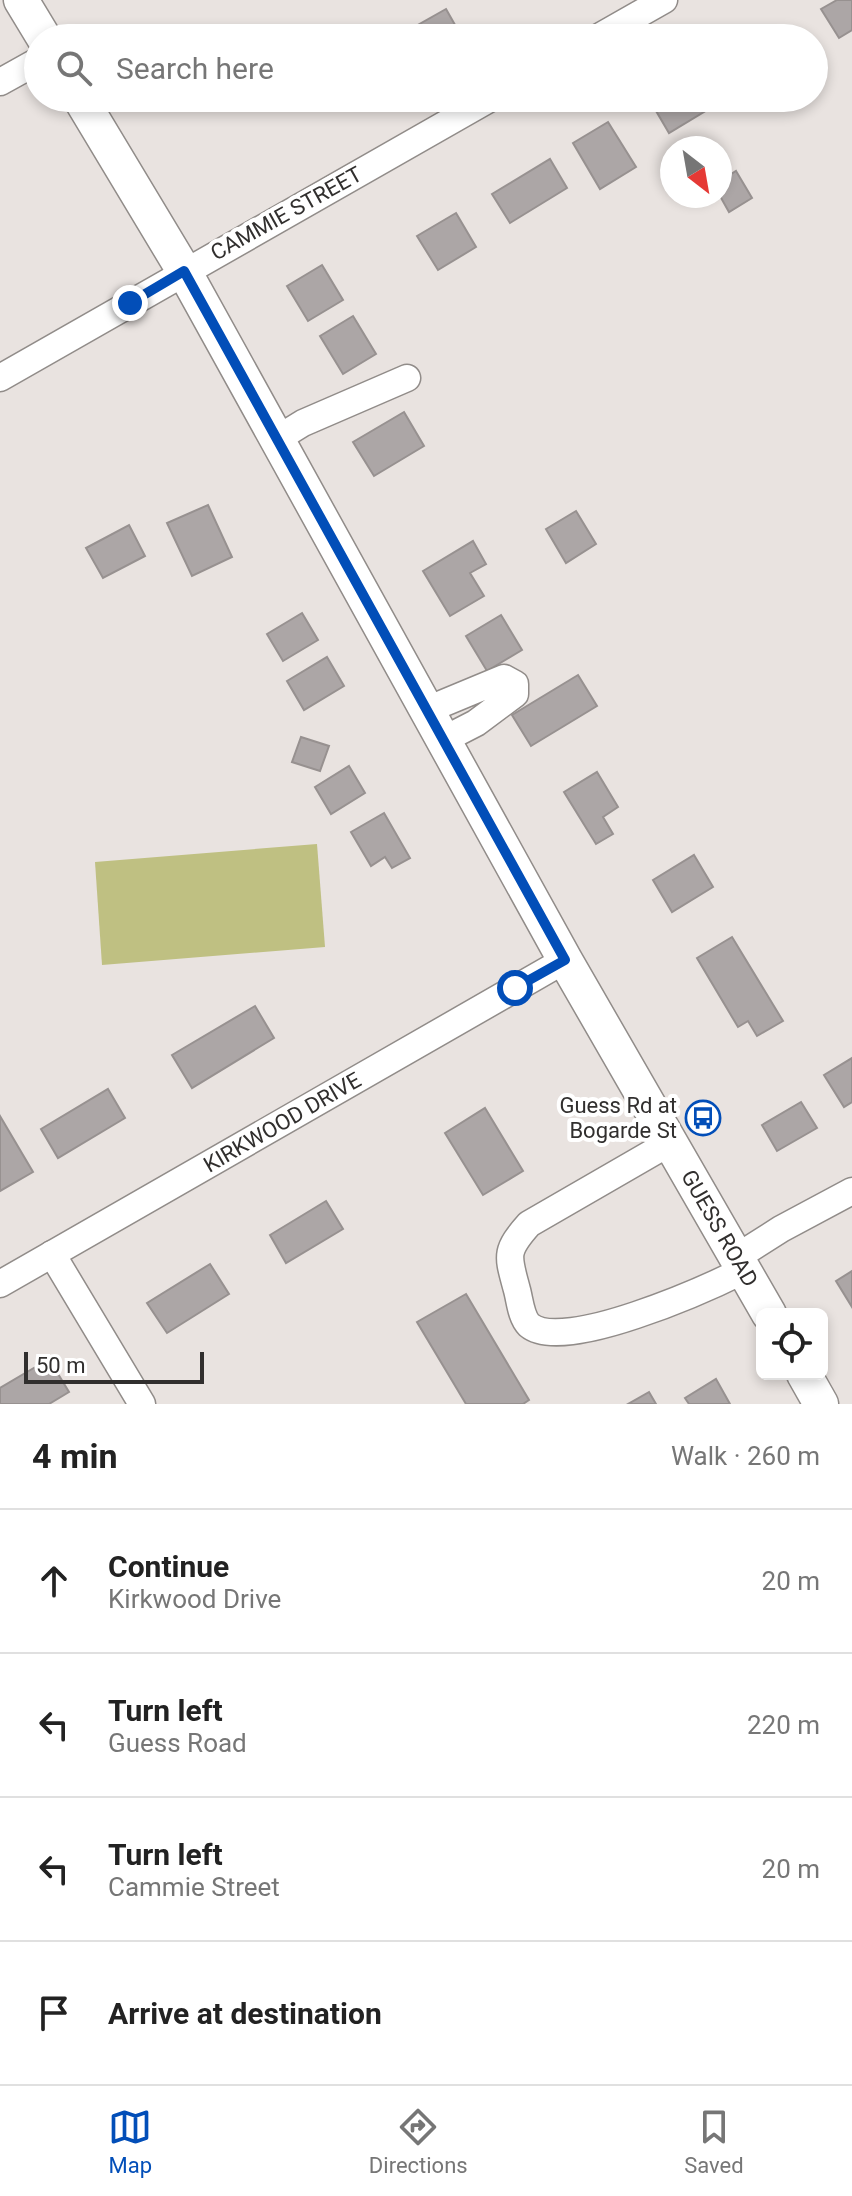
<!DOCTYPE html>
<meta charset="utf-8">
<style>
:root{--surface:#fff;--page:#f6f6f6;--text:#222;--muted:#767676;--line:#e0e0e0;--accent:#024eb8}
body{margin:0;font-family:Roboto,sans-serif;background:var(--page);color:var(--text)}
.controls{position:absolute;right:24px;bottom:24px;display:grid;overflow:hidden;border-radius:12px;box-shadow:0 4px 12px #0003}
.controls button{width:72px;height:72px;display:grid;place-items:center;padding:0;border:0;border-bottom:2px solid var(--line);background:var(--surface);color:var(--text);font:40px sans-serif}
.compass{position:absolute;left:660px;top:136px;width:72px;height:72px;border-radius:50%;background:var(--surface);box-shadow:0 4px 12px #0003;rotate:149deg}
.scale{position:absolute;left:24px;bottom:20px;width:180px;box-sizing:border-box;padding-left:8px;border:4px solid #312f2e;border-top:0;font-size:22px;line-height:28px;white-space:nowrap;color:#312f2e;-webkit-text-stroke:6px #fff;paint-order:stroke}
.stop{position:absolute;width:24px;height:24px;margin:-18px;border:6px solid #024eb8;border-radius:50%;background:#fff}
.stop.end{background:#024eb8;border-color:#fff;box-shadow:0 2px 8px #0008}
.list{margin:0;padding:0;list-style:none}
h2{display:flex;justify-content:space-between;align-items:center;height:104px;margin:0;padding:0 32px;font-size:34px}
h2 small{font-size:26px;font-weight:400;color:var(--muted)}
.list li{display:grid;grid-template-columns:52px 1fr auto;gap:24px;align-items:center;box-sizing:border-box;height:144px;padding:0 32px;border-top:2px solid var(--line)}
.list b{display:block;font-size:30px;white-space:nowrap}
.list p{margin:0;font-size:26px;white-space:nowrap;color:var(--muted)}
.list em{font-size:26px;font-style:normal;color:var(--muted)}
.icon{flex:none;width:44px;height:44px;fill:none;stroke:currentColor;stroke-width:2;stroke-linecap:round;stroke-linejoin:round}
.map{position:relative;flex:none;width:852px;height:1404px;overflow:hidden}
.search{position:absolute;background:var(--surface);box-shadow:0 4px 12px #0003;left:24px;right:24px;top:24px;height:88px;display:flex;align-items:center;gap:20px;box-sizing:border-box;padding:0 28px;border-radius:44px;color:var(--muted);font-size:30px}
.sheet{height:680px;background:var(--surface)}
nav{display:flex;justify-content:space-around;align-items:center;box-sizing:border-box;height:112px;border-top:2px solid var(--line);background:var(--surface);font-size:22px;color:var(--muted)}
nav a{display:grid;justify-items:center;gap:4px}
nav .on{color:var(--accent)}
.map>svg:first-child{display:block}
.green{fill:#bfc082}
.building{fill:#aca6a6;stroke:#979190;stroke-width:2}
.lines{fill:none;stroke-linecap:round;stroke-linejoin:round}
.minor-casing{stroke:#918c89;stroke-width:29}
.major-casing{stroke:#918c89;stroke-width:37}
.minor{stroke:#fff;stroke-width:26}
.major{stroke:#fff;stroke-width:34}
.route{stroke:#024eb8;stroke-width:10}
.labels{text-anchor:middle;stroke-width:8;stroke-linejoin:round;paint-order:stroke}
.street-label{font-size:22px;fill:#312f2e;stroke:#fff}
.poi-label{font-size:22px;fill:#312f2e;stroke:#fff;text-anchor:end}
</style>
<div class="map">
<svg width="852" height="1404" viewBox="0 0 852 1404">
<rect width="100%" height="100%" fill="#e9e3e0"/>
<polygon class="green" points="317,844 325,947 102,965 95,862"/>
<g class="building">
<polygon points="837,0 852,0 852,30 839,38 821,9"/>
<polygon points="446,9 459,32 449,38 404,38 402,34"/>
<polygon points="662,98 727,98 669,133 652,104"/>
<polygon points="608,122 636,167 600,189 573,143"/>
<polygon points="550,159 567,188 510,223 492,194"/>
<polygon points="736,171 752,198 729,212 720,196 720,181"/>
<polygon points="456,213 476,247 438,270 417,236"/>
<polygon points="322,265 343,300 308,321 287,286"/>
<polygon points="353,316 376,354 343,374 320,336"/>
<polygon points="404,412 424,446 374,476 353,442"/>
<polygon points="208,505 232,557 192,576 167,523"/>
<polygon points="576,511 596,544 566,563 546,529"/>
<polygon points="129,525 145,556 103,578 86,548"/>
<polygon points="473,541 486,564 470,573 484,596 450,616 423,571"/>
<polygon points="302,613 318,640 283,661 267,634"/>
<polygon points="501,615 522,650 487,671 466,636"/>
<polygon points="327,657 344,686 304,710 287,681"/>
<polygon points="578,675 597,706 531,746 512,715"/>
<polygon points="301,737 329,746 320,771 292,762"/>
<polygon points="349,766 365,793 331,814 315,787"/>
<polygon points="597,772 618,807 603,817 613,834 596,844 564,792"/>
<polygon points="384,813 410,858 392,868 385,857 371,866 351,832"/>
<polygon points="694,855 713,887 672,912 653,880"/>
<polygon points="732,937 783,1021 757,1036 748,1021 738,1027 697,958"/>
<polygon points="255,1006 274,1038 192,1088 172,1055"/>
<polygon points="852,1058 852,1102 844,1107 824,1075"/>
<polygon points="108,1089 125,1118 58,1158 41,1129"/>
<polygon points="801,1102 817,1128 777,1151 762,1125"/>
<polygon points="485,1108 523,1171 483,1195 445,1133"/>
<polygon points="0,1116 33,1172 0,1191"/>
<polygon points="326,1201 343,1229 286,1263 270,1235"/>
<polygon points="210,1264 229,1294 167,1333 147,1303"/>
<polygon points="852,1271 852,1307 836,1281"/>
<polygon points="466,1294 529,1400 523,1404 466,1404 417,1322"/>
<polygon points="49,1359 69,1392 49,1404 0,1404 0,1388"/>
<polygon points="716,1379 730,1404 689,1404 685,1398"/>
<polygon points="649,1392 656,1404 628,1404"/>
</g>
<g class="lines">
<g class="minor-casing">
<g id="minor">
<polyline points="597,38 664,0"/>
<polyline points="0,82 38,61"/>
<polyline points="0,378 491,98"/>
<polyline points="277,439 303,423 407,378"/>
<polyline points="427,710 504,678 515,684 515,694 476,723 443,740"/>
<path d="M671,1142l-142,82c-25,28 -21,32 -12,66 3,11 4,27 12,35 34,29 179,-37 215,-55"/>
<polyline points="52,1254 142,1404"/>
<polyline points="737,1257 781,1229 852,1191"/>
<polyline points="0,1284 565,960"/>
</g>
</g>
<g class="major-casing">
<g id="major">
<polyline points="21,0 44,38"/>
<polyline points="80,98 184,271 565,960 769,1314"/>
<polyline points="804,1374 821,1404"/>
</g>
</g>
<use href="#minor" class="minor"/>
<use href="#major" class="major"/>
</g>
<g class="lines">
<polyline class="route" points="130,303 184,271 565,960 515,988"/>
</g>
<defs>
<g id="bus-ring" transform="scale(1.8)"><circle r="9.5" fill="#fff" stroke="#024eb8" stroke-width="1.5"/><path d="M-5-6H5V4H4V6H2V4H-2V6H-4V4H-5ZM-3.5-4V0h7V-4ZM-3.5 1.2v1.5H-2V1.2ZM2 1.2v1.5H3.5V1.2Z" fill="#024eb8"/></g>
</defs>
<g fill-rule="evenodd">
<use href="#bus-ring" x="703" y="1118"/>
</g>
<g class="labels">
<g class="street-label">
<text transform="translate(286 213) rotate(-29)" y="8">CAMMIE STREET</text>
<text transform="translate(282 1122) rotate(-30)" y="8">KIRKWOOD DRIVE</text>
<text transform="translate(720 1228) rotate(60)" y="8">GUESS ROAD</text>
</g>
<g class="poi-label">
<text x="677" y="1113">Guess Rd at<tspan x="677" dy="25">Bogarde St</tspan></text>
</g>
</g>
</svg>
<div class="controls">
<button><svg class="icon" aria-label="locate" viewBox="0 0 24 24"><circle cx="12" cy="12" r="6"/><path d="M12 2v4M12 18v4M2 12h4M18 12h4"/></svg></button>
</div>
<svg class="compass" viewBox="-18 -18 36 36"><path d="M0-13l5 13h-10z" fill="#e53935"/><path d="M0 13l5-13h-10z" fill="#767676"/></svg>
<div class="scale">50 m</div>
<div class="stop" style="left:515px;top:988px"></div>
<div class="stop end" style="left:130px;top:303px"></div>
<div class="search"><svg class="icon" aria-label="search" viewBox="0 0 24 24"><circle cx="10" cy="10" r="6"/><path d="M15 15l6 6"/></svg>Search here</div>
</div>
<section class="sheet">
<h2>4 min<small>Walk · 260 m</small></h2>
<ul class="list">
<li><svg class="icon" aria-label="ahead" viewBox="0 0 24 24"><path d="M12 20V5M6 11l6-6 6 6"/></svg><div><b>Continue</b><p>Kirkwood Drive</p></div><em>20 m</em></li>
<li><svg class="icon" aria-label="left" viewBox="0 0 24 24"><path d="M17 20v-9H6M10 6l-5 5 5 5"/></svg><div><b>Turn left</b><p>Guess Road</p></div><em>220 m</em></li>
<li><svg class="icon" aria-label="left" viewBox="0 0 24 24"><path d="M17 20v-9H6M10 6l-5 5 5 5"/></svg><div><b>Turn left</b><p>Cammie Street</p></div><em>20 m</em></li>
<li><svg class="icon" aria-label="arrive" viewBox="0 0 24 24"><path d="M6 21V4h12l-3 4 3 4H6"/></svg><div><b>Arrive at destination</b></div></li>
</ul>
</section>
<nav>
<a class="on"><svg class="icon" aria-label="map" viewBox="0 0 24 24"><path d="M3 6l6-2 6 2 6-2v14l-6 2-6-2-6 2zM9 4v14M15 6v14"/></svg>Map</a>
<a><svg class="icon" aria-label="directions" viewBox="0 0 24 24"><path d="M12 3l9 9-9 9-9-9zM9 14v-3h6M13 9l2 2-2 2"/></svg>Directions</a>
<a><svg class="icon" aria-label="saved" viewBox="0 0 24 24"><path d="M7 4h10v16l-5-4-5 4z"/></svg>Saved</a>
</nav>
